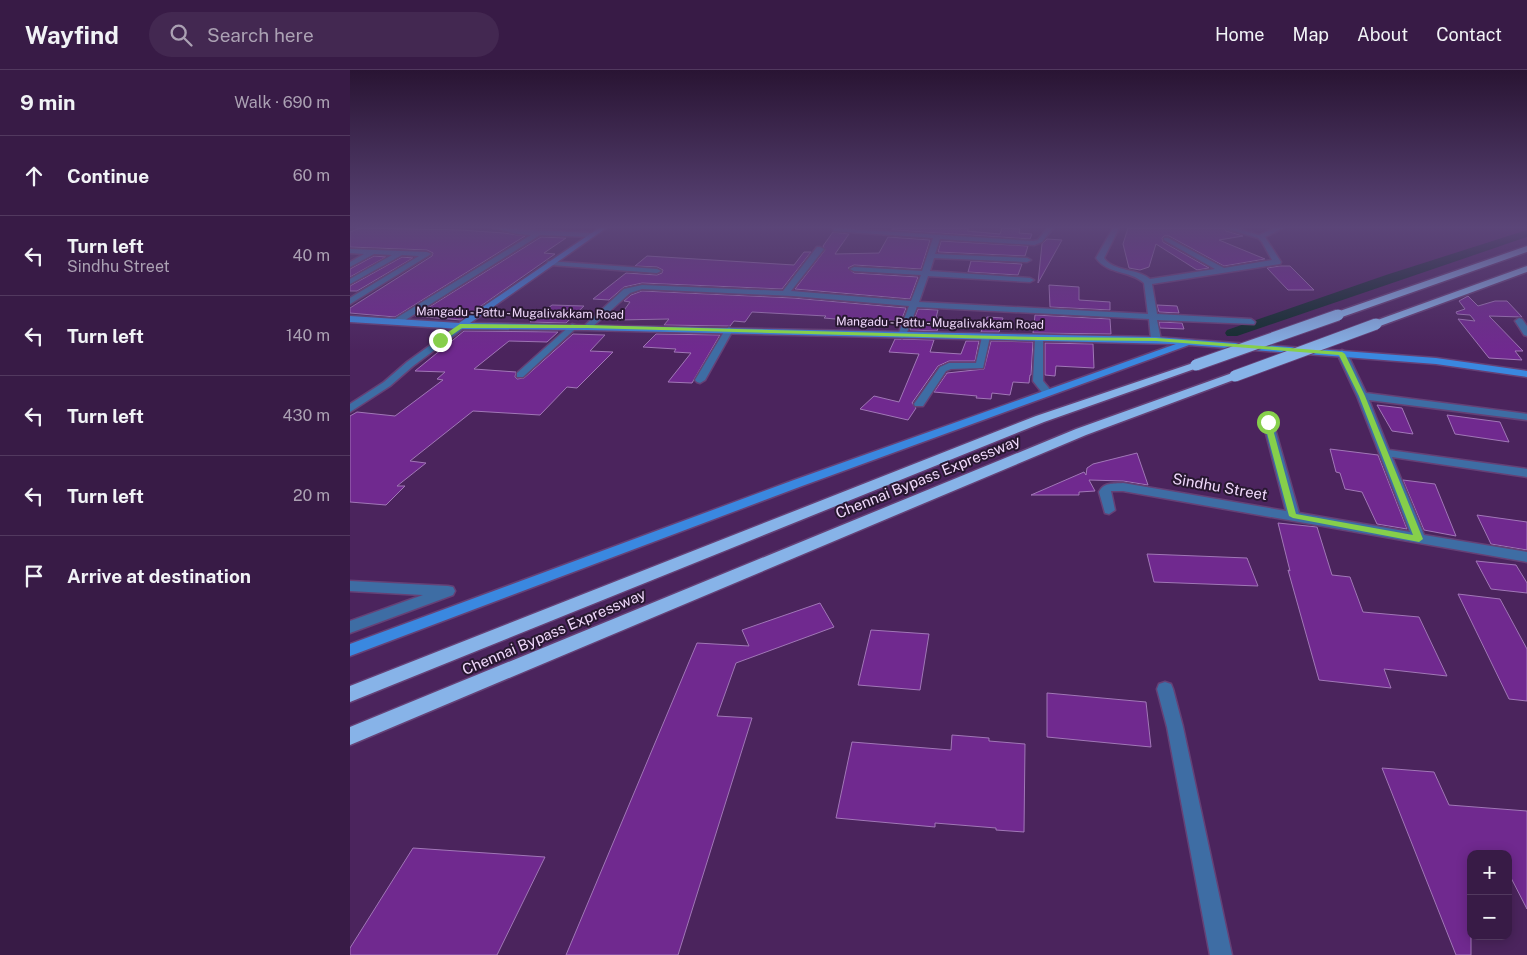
<!DOCTYPE html>
<meta charset="utf-8">
<style>
:root{--surface:#381b46;--page:#432851;--text:#f1f3f6;--muted:#aba1b3;--line:#52395f}
body{margin:0;font-family:"Public Sans",sans-serif;background:var(--page);color:var(--text)}
.controls{position:absolute;right:15px;bottom:15px;display:grid;overflow:hidden;border-radius:10px;box-shadow:0 2px 12px #0003}
.controls button{width:45px;height:45px;display:grid;place-items:center;padding:0;border:0;border-bottom:1px solid var(--line);background:var(--surface);color:var(--text);font:25px sans-serif}
.stop{position:absolute;width:15px;height:15px;margin:-11px;border:4px solid #86cf4b;border-radius:50%;background:#fff}
.stop.end{background:#86cf4b;border-color:#fff;box-shadow:0 1px 5px #0008}
.list{margin:0;padding:0;list-style:none}
h2{display:flex;justify-content:space-between;align-items:center;height:65px;margin:0;padding:0 20px;font-size:21px}
h2 small{font-size:16px;font-weight:400;color:var(--muted)}
.list li{display:grid;grid-template-columns:32px 1fr auto;gap:15px;align-items:center;box-sizing:border-box;height:80px;padding:0 20px;border-top:1px solid var(--line)}
.list b{display:block;font-size:19px;white-space:nowrap}
.list p{margin:0;font-size:16px;white-space:nowrap;color:var(--muted)}
.list em{font-size:16px;font-style:normal;color:var(--muted)}
.icon{flex:none;width:28px;height:28px;fill:none;stroke:currentColor;stroke-width:2;stroke-linecap:round;stroke-linejoin:round}
.map{position:relative;flex:none;width:1177px;height:885px;overflow:hidden}
header{display:flex;align-items:center;gap:30px;box-sizing:border-box;height:70px;padding:0 25px;background:var(--surface);border-bottom:1px solid var(--line)}
header strong{font-size:24px}
nav{display:flex;gap:28px;margin-inline-start:auto;font-size:18px}
.search{width:350px;height:45px;background:var(--page);display:flex;align-items:center;gap:12px;box-sizing:border-box;padding:0 18px;border-radius:28px;color:var(--muted);font-size:19px}
main{display:flex}
aside{flex:1;background:var(--surface)}
.map>svg:first-child{display:block}
.lines{fill:none;stroke-linecap:round;stroke-linejoin:round}
.canal{fill:#112c2c;fill-rule:evenodd}
.building{fill:#70298f;stroke:#a177b7}
.street-casing{stroke:#654176;stroke-width:3}
.secondary-casing{stroke:#654176;stroke-width:3}
.highway-casing{stroke:#654176;stroke-width:3}
.street{fill:#3e6da4;fill-rule:evenodd}
.secondary{fill:#3a88e0;fill-rule:evenodd}
.highway{fill:#87b3e8;fill-rule:evenodd}
.highway-bridge-casing{stroke:#654176;stroke-width:13;stroke-linecap:butt}
.highway-bridge{stroke:#87b3e8;stroke-width:11}
.route{fill:#86cf4b}
.labels{text-anchor:middle;stroke-width:4;stroke-linejoin:round;paint-order:stroke}
.far-street-label{font-size:12px;fill:#f0d9fc;stroke:#281831}
.street-label{font-size:15px;fill:#f0d9fc;stroke:#281831}
</style>
<header>
<strong>Wayfind</strong>
<div class="search"><svg class="icon" aria-label="search" viewBox="0 0 24 24"><circle cx="10" cy="10" r="6"/><path d="M15 15l6 6"/></svg>Search here</div>
<nav><a>Home</a><a>Map</a><a>About</a><a>Contact</a></nav>
</header>
<main>
<aside>
<h2>9 min<small>Walk · 690 m</small></h2>
<ul class="list">
<li><svg class="icon" aria-label="ahead" viewBox="0 0 24 24"><path d="M12 20V5M6 11l6-6 6 6"/></svg><div><b>Continue</b></div><em>60 m</em></li>
<li><svg class="icon" aria-label="left" viewBox="0 0 24 24"><path d="M17 20v-9H6M10 6l-5 5 5 5"/></svg><div><b>Turn left</b><p>Sindhu Street</p></div><em>40 m</em></li>
<li><svg class="icon" aria-label="left" viewBox="0 0 24 24"><path d="M17 20v-9H6M10 6l-5 5 5 5"/></svg><div><b>Turn left</b></div><em>140 m</em></li>
<li><svg class="icon" aria-label="left" viewBox="0 0 24 24"><path d="M17 20v-9H6M10 6l-5 5 5 5"/></svg><div><b>Turn left</b></div><em>430 m</em></li>
<li><svg class="icon" aria-label="left" viewBox="0 0 24 24"><path d="M17 20v-9H6M10 6l-5 5 5 5"/></svg><div><b>Turn left</b></div><em>20 m</em></li>
<li><svg class="icon" aria-label="arrive" viewBox="0 0 24 24"><path d="M6 21V4h12l-3 4 3 4H6"/></svg><div><b>Arrive at destination</b></div></li>
</ul>
</aside>
<div class="map">
<svg width="1177" height="885" viewBox="0 0 1177 885">
<rect width="100%" height="100%" fill="#4b245d"/>
<g class="lines">
<polygon class="canal" points="1177,160 1177,167 887,266 877,266 875,263 877,260 1036,205"/>
</g>
<g class="building">
<polygon points="10,158 111,160 154,163 175,166 45,247 0,243 0,238 82,186 83,183 77,180 0,177 0,162"/>
<polygon points="543,158 619,158 617,161 650,164 652,158 670,159 669,163 682,164 680,169 542,160"/>
<polygon points="778,158 874,158 876,161 893,166 869,170 915,189 874,196 819,166 814,166 812,168 813,172 859,198 847,200 806,174 799,197 790,200 779,198 773,174"/>
<polygon points="483,162 499,164 485,184 529,183 538,167 580,170 571,199 504,195 498,198 504,203 568,207 560,229 445,219 475,180 473,176"/>
<polygon points="191,167 216,168 194,183 205,184 111,250 65,246"/>
<polygon points="697,169 712,170 688,213 692,174"/>
<polygon points="591,171 678,176 675,186 588,182"/>
<polygon points="454,182 461,182 432,219 292,213 274,217 259,230 243,229 276,203 307,205 312,203 313,200 307,197 285,196 297,186 444,195"/>
<polygon points="24,186 36,187 0,207 0,199"/>
<polygon points="52,187 63,188 7,221 0,221 0,216"/>
<polygon points="621,191 672,194 668,205 618,202"/>
<polygon points="930,196 940,196 964,220 938,220 917,198"/>
<polygon points="699,215 729,217 729,230 760,232 760,240 700,237"/>
<polygon points="292,221 443,228 556,238 551,251 510,248 508,251 474,248 476,246 402,242 395,252 384,251 380,256 377,256 314,255 319,249 267,250 280,232 274,231 281,225"/>
<polygon points="1118,226 1128,236 1145,231 1157,231 1172,247 1139,246 1173,281 1165,281 1172,290 1139,288 1108,249 1125,251 1120,245 1107,244 1106,242 1115,239 1109,231"/>
<polygon points="202,235 234,236 216,253 180,252"/>
<polygon points="807,235 827,236 829,243 809,242"/>
<polygon points="568,239 588,240 586,248 591,248 587,261 560,260"/>
<polygon points="685,245 760,249 761,264 683,263"/>
<polygon points="637,247 653,248 649,262 631,262"/>
<polygon points="809,252 832,253 834,259 810,258"/>
<polygon points="114,261 208,262 197,272 159,271 124,299 166,302 165,307 167,309 174,308 223,264 255,265 240,281 263,282 227,318 217,317 190,345 123,341 60,391 76,393 47,416 55,416 36,435 0,432 0,346 7,342 45,346 93,310 87,309 95,302 65,301"/>
<polygon points="306,264 370,265 342,313 318,312 341,283 324,282 326,279 293,277"/>
<polygon points="545,269 584,270 580,282 611,284 616,271 629,271 625,291 599,291 588,296 562,333 566,338 558,350 510,339 524,326 549,332 569,284 539,282"/>
<polygon points="641,271 683,272 681,305 680,305 679,313 663,312 660,325 642,323 641,329 626,328 627,326 584,322 597,303 634,299"/>
<polygon points="695,273 743,274 744,298 706,296 705,306 695,305"/>
<polygon points="1027,335 1052,338 1063,364 1042,361"/>
<polygon points="1097,345 1150,352 1159,372 1105,364"/>
<polygon points="980,379 1028,385 1057,459 1027,454 1012,422 995,419 990,403 986,402"/>
<polygon points="787,383 798,415 773,411 739,410 745,421 729,422 729,425 681,425 734,402 736,405 737,398 743,394"/>
<polygon points="1053,410 1085,414 1106,466 1074,460"/>
<polygon points="1127,445 1177,452 1177,480 1141,474"/>
<polygon points="928,453 967,457 982,505 1000,507 1013,542 1069,547 1097,606 1034,599 1041,618 969,610 938,500 940,501"/>
<polygon points="797,484 897,488 908,516 804,512"/>
<polygon points="1126,491 1166,495 1177,513 1177,523 1141,519"/>
<polygon points="1108,524 1150,529 1177,579 1177,631 1159,629"/>
<polygon points="470,533 484,557 386,593 367,646 402,648 328,885 216,885 347,573 399,576 392,560"/>
<polygon points="521,560 579,564 570,620 508,615"/>
<polygon points="697,623 796,632 801,677 697,667"/>
<polygon points="602,665 639,668 639,671 675,674 674,762 646,760 646,758 585,753 585,757 486,748 502,672 601,680"/>
<polygon points="1032,698 1084,702 1099,735 1177,741 1177,839 1158,802 1158,784 1121,784 1121,885 1106,885"/>
<polygon points="63,778 195,787 147,885 0,885 0,878"/>
</g>
<g class="lines">
<g class="street-casing">
<g id="street">
<polygon points="144,158 241,163 244,165 241,167 190,165 49,254 43,254 43,250 181,165 168,164"/>
<path d="M697,158h6l-11,14 -8,3 -94,-6 -5,15 92,4 4,2 -4,2 -93,-4 -4,13 100,7 4,2 -4,2 -102,-6 -9,26 229,12 -4,-31c-14,-13 -36,-8 -48,-25l17,-30h6l-15,30c10,14 33,10 46,21l65,-10 -51,-29v-2h4l56,30 48,-8 -10,-18 -4,-4 -31,-9 -1,-1h9l24,7 16,-7h8l-18,9 16,25 -1,2 -128,20 5,30 94,5 4,3 -1,2 -97,-4 4,20 -5,3 -5,-3 -2,-21 -232,-12 -11,28 -4,3 -4,-3 11,-29 -116,-10 -151,-7 -12,4 -40,36 -7,-2 41,-38 18,-4 141,6 34,-44h3l4,2 -33,42 120,10 10,-26 -67,-4 -4,-2 4,-2 68,4 11,-33 -99,-7 -1,-1 3,-2 197,13 5,-1z"/>
<polygon points="0,179 77,182 81,184 0,234 0,228 69,186 52,185 0,214 0,209 42,185 24,184 0,197 0,192 14,184 0,183"/>
<polygon points="198,191 307,199 311,201 307,203 201,195 197,193"/>
<polygon points="1169,248 1172,249 1177,256 1177,266 1174,265 1165,251"/>
<polygon points="111,253 114,254 114,258 63,296 40,316 0,342 0,334 34,312 57,292"/>
<polygon points="222,254 225,255 225,259 173,307 167,307 167,303"/>
<polygon points="379,257 383,260 355,310 350,313 347,312 345,310 375,260"/>
<polygon points="636,264 640,267 633,298 601,299 596,301 573,336 565,336 564,334 590,297 599,293 626,293 632,267"/>
<polygon points="689,266 693,269 693,311 703,323 698,326 694,325 683,311 685,269"/>
<path d="M992,280l5,3 19,40 161,21v6l-158,-20 20,50 138,19v8l-135,-20 32,78 103,17v10l-404,-71h-12l4,19 -6,4 -4,-1 -6,-21c5,-10 14,-8 24,-9l163,28 -23,-89 5,-3 5,3 26,91 111,19 -53,-136 -20,-43z"/>
<polygon points="0,511 98,516 103,517 105,521 103,525 0,563 0,551 73,525 0,521"/>
<polygon points="815,612 821,614 823,619 833,657 882,885 860,885 817,657 807,619 809,614"/>
</g>
</g>
<g class="secondary-casing">
<polygon id="secondary" points="249,158 256,158 120,253 806,267 1086,288 1177,301 1177,307 1086,294 839,275 452,416 0,586 0,574 444,410 826,274 237,260 111,259 0,252 0,246 109,253"/>
</g>
<g class="highway-casing">
<g id="highway">
<polygon points="1177,176 1177,182 992,247 984,247 983,245 984,243"/>
<polygon points="1177,196 1177,202 1030,256 1026,257 1021,254 1022,252"/>
<polygon points="846,292 852,295 850,297 694,352 0,632 0,616 686,346"/>
<polygon points="885,302 889,304 891,306 889,308 736,365 0,675 0,657 726,359"/>
</g>
</g>
<use href="#street" class="street"/>
<use href="#secondary" class="secondary"/>
<use href="#highway" class="highway"/>
<g class="highway-bridge-casing">
<g id="highway-bridge">
<polyline points="846,295 988,245"/>
<polyline points="885,306 1026,254"/>
</g>
</g>
<use href="#highway-bridge" class="highway-bridge"/>
</g>
<linearGradient id="sky" x2="0" y2="1"><stop stop-color="#291433"/><stop offset="0.56" stop-color="#5b4578"/><stop offset="1" stop-color="#5b4578" stop-opacity="0"/></linearGradient>
<rect width="1177" height="281" fill="url(#sky)"/>
<polygon class="route" points="110,254 237,255 689,267 806,268 992,282 995,284 1015,326 1073,469 1069,472 943,448 939,446 914,352 918,350 921,352 946,444 1063,465 1009,326 989,285 806,271 689,270 237,258 112,258 92,272 88,272 88,269"/>
<g class="labels">
<g class="far-street-label">
<text transform="translate(170 243) rotate(1)" y="4">Mangadu - Pattu - Mugalivakkam Road</text>
<text transform="translate(590 253) rotate(1)" y="4">Mangadu - Pattu - Mugalivakkam Road</text>
</g>
<g class="street-label">
<text transform="translate(578 407) rotate(-22)" y="5">Chennai Bypass Expressway</text>
<text transform="translate(870 417) rotate(10)" y="5">Sindhu Street</text>
<text transform="translate(204 562) rotate(-23)" y="5">Chennai Bypass Expressway</text>
</g>
</g>
</svg>
<div class="controls">
<button>+</button>
<button>−</button>
</div>
<div class="stop" style="left:918px;top:352px"></div>
<div class="stop end" style="left:90px;top:270px"></div>
</div>
</main>
